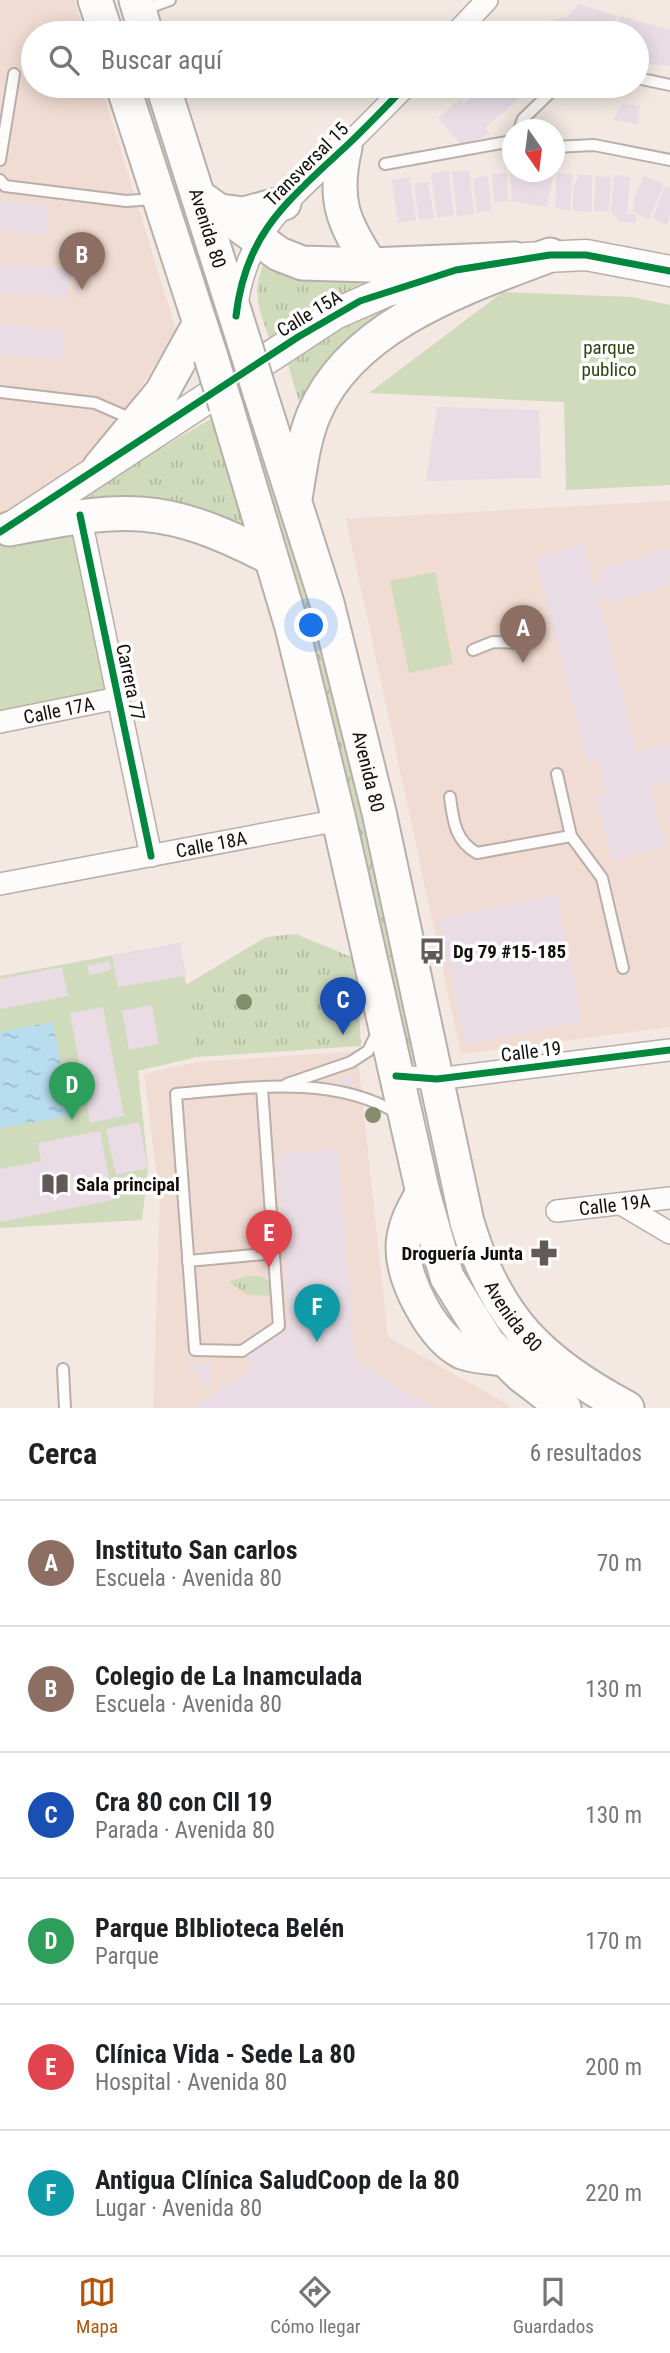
<!DOCTYPE html>
<html lang="es">
<meta charset="utf-8">
<style>
:root{--surface:#fff;--page:#f6f6f6;--text:#202124;--muted:#757577;--line:#e0e0e0;--accent:#b45309}
body{margin:0;font-family:"Roboto Condensed",sans-serif;background:var(--page);color:var(--text)}
.compass{position:absolute;left:502px;top:119px;width:63px;height:63px;border-radius:50%;background:var(--surface);box-shadow:0 4px 18px #0003;rotate:166deg}
.you{position:absolute;left:312px;top:626px;width:24px;height:24px;margin:-18px;border:5px solid #fff;border-radius:50%;background:#1a73e8;box-shadow:0 0 0 10px #1a73e833}
.badge{display:grid;place-items:center;width:46px;height:46px;border-radius:50%;background:var(--accent);color:#fff;font-size:23px;font-weight:700}
.pin{position:absolute;translate:-50% -58px;filter:drop-shadow(0 2px 4px #0008)}
.pin::after{content:'';position:absolute;top:37px;width:24px;height:21px;background:inherit;clip-path:polygon(0 0,100% 0,50% 100%)}
.list{margin:0;padding:0;list-style:none}
h2{display:flex;justify-content:space-between;align-items:center;height:91px;margin:0;padding:0 28px;font-size:30px}
h2 small{font-size:23px;font-weight:400;color:var(--muted)}
.list li{display:grid;grid-template-columns:46px 1fr auto;gap:21px;align-items:center;box-sizing:border-box;height:126px;padding:0 28px;border-top:2px solid var(--line)}
.list b{display:block;font-size:26px;white-space:nowrap}
.list p{margin:0;font-size:23px;white-space:nowrap;color:var(--muted)}
.list em{font-size:23px;font-style:normal;color:var(--muted)}
.icon{flex:none;width:38px;height:38px;fill:none;stroke:currentColor;stroke-width:2;stroke-linecap:round;stroke-linejoin:round}
.map{position:relative;flex:none;width:670px;height:1408px;overflow:hidden}
.search{position:absolute;background:var(--surface);box-shadow:0 4px 18px #0003;left:21px;right:21px;top:21px;height:77px;display:flex;align-items:center;gap:18px;box-sizing:border-box;padding:0 24px;border-radius:38px;color:var(--muted);font-size:26px}
.sheet{height:847px;background:var(--surface)}
nav{display:flex;justify-content:space-around;align-items:center;box-sizing:border-box;height:98px;border-top:2px solid var(--line);background:var(--surface);font-size:19px;color:var(--muted)}
nav a{display:grid;justify-items:center;gap:4px}
nav .on{color:var(--accent)}
.map>svg:first-child{display:block}
.built{fill:#f0dcd2}
.grass{fill:url(#grass-tufts)}
.park{fill:#d0dbbc}
.water{fill:url(#water-ripples)}
.building{fill:#e9dce5}
.lines{fill:none;stroke-linecap:round;stroke-linejoin:round}
.lane-casing{stroke:#b8afaa;stroke-width:14}
.street-casing{stroke:#b8afaa;stroke-width:24}
.secondary-casing{stroke:#b8afaa;stroke-width:33}
.primary-casing{stroke:#b8afaa;stroke-width:37}
.lane{stroke:#fdfcfb;stroke-width:10}
.street{stroke:#fdfcfb;stroke-width:21}
.secondary{stroke:#fdfcfb;stroke-width:30}
.primary{stroke:#fdfcfb;stroke-width:33}
.primary-bridge-casing{stroke:#b8afaa;stroke-width:37;stroke-linecap:butt}
.primary-bridge{stroke:#fdfcfb;stroke-width:33}
.cycleway-casing{stroke:#fff;stroke-width:11}
.cycleway{stroke:#00873e;stroke-width:7}
.tree{fill:#858e6c}
.labels{text-anchor:middle;stroke-width:7;stroke-linejoin:round;paint-order:stroke}
.street-label{font-size:19px;fill:#130d0a;stroke:#fff}
.park-label{font-size:19px;fill:#2b450b;stroke:#fff}
.poi-label{font-size:19px;font-weight:bold;fill:#130d0a;stroke:#fff;text-anchor:start}
</style>
<div class="map">
<svg width="670" height="1408" viewBox="0 0 670 1408">
<defs>
<pattern id="grass-tufts" width="24" height="20" patternUnits="userSpaceOnUse" patternTransform="scale(1.75)"><rect width="24" height="20" fill="#d0dbbc"/><path d="M3 7l-1-3M5 7V3M7 7l1-3M15 17l-1-3M17 17v-4M19 17l1-3" fill="none" stroke="#b2bba0"/></pattern>
<pattern id="water-ripples" width="26" height="14" patternUnits="userSpaceOnUse" patternTransform="scale(1.75)"><rect width="26" height="14" fill="#b8ddee"/><path d="M2 4q2-2 4 0t4 0M15 11q2-2 4 0t4 0" fill="none" stroke="#9dbccb"/></pattern>
</defs>
<rect width="100%" height="100%" fill="#f3e8e2"/>
<g class="built">
<polygon points="0,0 74,0 85,33 33,33 33,86 101,86 176,330 105,446 0,519"/>
<polygon points="670,501 670,1027 461,1054 346,519"/>
<polygon points="357,1051 388,1337 509,1405 509,1408 153,1408 160,1199 144,1074 198,1062"/>
</g>
<g class="grass">
<polygon points="135,86 152,86 235,347 221,353"/>
<path d="M267,256l146,13 -81,29 -63,40c-12,-36 -18,-47 -2,-82z"/>
<polygon points="421,290 304,419 287,361 327,333"/>
<polygon points="249,396 294,526 425,1061 408,1064 235,406"/>
<polygon points="214,417 251,533 198,508 158,502 54,511"/>
<polygon points="296,934 356,959 361,1046 197,1057 184,986 266,937"/>
<polygon points="247,1276 259,1276 276,1284 277,1296 248,1295 229,1282"/>
</g>
<g class="park">
<polygon points="503,292 632,297 670,305 670,485 566,490 564,402 369,393"/>
<polygon points="74,527 106,694 0,715 0,545"/>
<polygon points="435,572 453,664 409,673 390,581"/>
<polygon points="180,943 197,1057 138,1071 148,1168 142,1220 0,1228 0,976"/>
</g>
<polygon class="water" points="53,1022 70,1116 0,1128 0,1032"/>
<g class="building">
<polygon points="579,4 617,16 611,33 564,33 553,20 569,16"/>
<polygon points="620,16 670,30 670,66 637,63 637,33 615,33"/>
<polygon points="549,21 562,33 537,33"/>
<polygon points="483,86 533,86 485,128 490,134 462,146 438,118 460,99 463,104"/>
<polygon points="622,104 640,106 638,124 613,120"/>
<polygon points="469,170 474,214 457,216 452,172"/>
<polygon points="449,171 454,215 437,217 431,173"/>
<polygon points="510,172 527,172 527,181 535,181 536,172 554,172 547,207 512,201"/>
<polygon points="507,173 508,201 494,202 492,174"/>
<polygon points="557,173 573,174 570,210 555,208"/>
<polygon points="579,175 592,175 592,212 573,211 573,188"/>
<polygon points="614,175 630,177 627,214 636,215 636,223 619,222 611,211"/>
<polygon points="488,176 491,210 477,212 473,178"/>
<polygon points="596,176 611,177 609,211 594,211"/>
<polygon points="644,176 664,184 649,219 633,212 634,199"/>
<polygon points="410,177 416,220 398,223 392,180"/>
<polygon points="428,182 434,218 419,220 414,184"/>
<polygon points="665,186 670,188 670,217 667,225 653,219"/>
<polygon points="0,201 48,205 46,235 0,231"/>
<polygon points="0,263 70,269 67,298 0,293"/>
<polygon points="0,324 64,330 61,360 0,355"/>
<polygon points="437,407 539,410 541,478 426,481"/>
<polygon points="584,543 593,581 603,578 600,569 670,548 670,585 608,603 606,595 598,597 637,752 670,742 670,781 649,787 665,846 612,861 596,796 606,794 597,761 588,763 535,558"/>
<polygon points="557,895 582,1021 465,1045 439,919"/>
<polygon points="180,943 186,976 118,987 112,956"/>
<polygon points="109,961 111,970 90,975 87,966"/>
<polygon points="62,967 68,996 0,1009 0,979"/>
<polygon points="152,1005 159,1044 129,1050 122,1011"/>
<polygon points="103,1007 124,1116 90,1123 70,1013"/>
<polygon points="340,1076 351,1076 351,1085 341,1086"/>
<polygon points="139,1122 148,1168 116,1175 106,1129"/>
<polygon points="100,1131 113,1200 0,1222 0,1169 41,1161 38,1143"/>
<polygon points="338,1149 355,1358 402,1390 437,1408 192,1408 250,1370 249,1353 289,1328 277,1154"/>
<polygon points="211,1362 212,1386 200,1386 200,1378 186,1364"/>
</g>
<g class="lines">
<g class="lane-casing">
<g id="lane">
<polyline points="142,10 170,0"/>
<polyline points="637,78 670,85"/>
<polyline points="519,130 523,119 557,86"/>
<polyline points="554,147 594,145 670,160"/>
<polyline points="0,160 14,74"/>
<polyline points="385,164 512,141"/>
<polyline points="0,180 5,186 126,201 155,199"/>
<polyline points="0,392 95,403 132,419"/>
<polyline points="473,650 493,642 525,643"/>
<polyline points="557,774 571,836"/>
<path d="M450,797c3,23 5,44 27,56l94,-17 31,42 21,90"/>
<polyline points="287,1084 351,1062 368,1051 378,1031"/>
<path d="M262,1088l17,238 -37,25 -47,-1 -19,-256c73,-6 155,-20 221,19"/>
<polyline points="188,1261 274,1253"/>
<polyline points="63,1369 65,1408"/>
</g>
</g>
<g class="street-casing">
<g id="street">
<polyline points="456,33 487,0"/>
<path d="M237,306c9,-76 57,-110 108,-159 21,-20 41,-41 61,-61"/>
<polyline points="80,515 151,856"/>
<path id="s1" d="M0,722l118,-24"/>
<path id="s2" d="M0,884l339,-64"/>
<polyline points="396,1076 437,1079 670,1050"/>
<polyline points="621,1204 670,1233"/>
<path id="s3" d="M557,1211l113,-13"/>
</g>
</g>
<g class="secondary-casing">
<g id="secondary">
<polyline points="525,258 586,255 670,271"/>
<polyline points="10,528 335,314 385,292 458,270"/>
</g>
</g>
<g class="primary-casing">
<g id="primary">
<polyline points="95,0 106,33"/>
<polyline points="136,0 146,33"/>
<polyline points="123,86 211,357"/>
<path id="s4" d="M163,86l82,259"/>
<path d="M345,147c-12,52 -3,75 26,118"/>
<polyline points="198,196 279,254 302,263 371,265 515,259"/>
<polyline points="220,211 244,214 284,203"/>
<path id="s5" d="M260,393l67,210 52,209 88,410c28,95 73,140 160,186"/>
<polyline points="226,406 292,627 339,820 423,1193 447,1277 488,1343 521,1375 564,1408"/>
<polyline points="100,467 162,392 200,323"/>
<path d="M295,498c5,-28 8,-58 19,-84 38,-90 152,-127 236,-159"/>
<path d="M9,529c117,-22 154,-27 262,29"/>
<path d="M423,1193c-11,17 -20,35 -20,55 0,33 30,90 59,104 12,5 30,5 43,7"/>
</g>
</g>
<use href="#lane" class="lane"/>
<use href="#street" class="street"/>
<use href="#secondary" class="secondary"/>
<use href="#primary" class="primary"/>
<g class="primary-bridge-casing">
<g id="primary-bridge">
<polyline points="245,345 260,393"/>
<polyline points="211,357 226,406"/>
</g>
</g>
<use href="#primary-bridge" class="primary-bridge"/>
<g class="cycleway-casing">
<g id="cycleway">
<path d="M236,316c9,-81 50,-114 106,-166 22,-20 43,-43 64,-64"/>
<polyline points="80,515 151,856"/>
<polyline points="0,532 298,337 360,301 456,270 550,255 586,255 670,271"/>
<polyline points="396,1076 437,1079 670,1050"/>
</g>
</g>
<use href="#cycleway" class="cycleway"/>
</g>
<g class="tree">
<circle cx="244" cy="1002" r="8"/>
<circle cx="373" cy="1115" r="8"/>
</g>
<defs>
<g id="bus-bare" transform="scale(2.1)"><path d="M-5-6H5V4H4V6H2V4H-2V6H-4V4H-5ZM-3.5-4V0h7V-4ZM-3.5 1.2v1.5H-2V1.2ZM2 1.2v1.5H3.5V1.2Z" fill="#615a56" stroke="#fff" stroke-width="2.5" paint-order="stroke"/></g>
<g id="library-bare" transform="scale(2.1)"><path d="M-6-4Q-3-5.5-.7-3.5V5Q-3 3-6 4ZM6-4Q3-5.5 .7-3.5V5Q3 3 6 4Z" fill="#615a56" stroke="#fff" stroke-width="2.5" paint-order="stroke"/></g>
<g id="pharmacy-bare" transform="scale(2.1)"><path d="M-2-6h4v4h4v4h-4v4h-4v-4h-4v-4h4Z" fill="#615a56" stroke="#fff" stroke-width="2.5" paint-order="stroke"/></g>
</defs>
<g fill-rule="evenodd">
<use href="#bus-bare" x="432" y="951"/>
<use href="#library-bare" x="55" y="1184"/>
<use href="#pharmacy-bare" x="544" y="1253"/>
</g>
<g class="labels">
<g class="street-label">
<text transform="translate(306 164) rotate(-45)" y="7">Transversal 15</text>
<text dy="7" stroke="none"><textPath href="#s4" startOffset="149">Avenida 80</textPath></text>
<text transform="translate(309 313) rotate(-31)" y="7">Calle 15A</text>
<text transform="translate(131 682) rotate(78)" y="7">Carrera 77</text>
<text dy="7" stroke="none"><textPath href="#s1" startOffset="60">Calle 17A</textPath></text>
<text dy="7" stroke="none"><textPath href="#s5" startOffset="394">Avenida 80</textPath></text>
<text dy="7" stroke="none"><textPath href="#s2" startOffset="215">Calle 18A</textPath></text>
<text transform="translate(531 1051) rotate(-7)" y="7">Calle 19</text>
<text dy="7" stroke="none"><textPath href="#s3" startOffset="58">Calle 19A</textPath></text>
<text dy="7" stroke="none"><textPath href="#s5" startOffset="961">Avenida 80</textPath></text>
</g>
<g class="park-label">
<text x="609" y="354">parque<tspan x="609" dy="22">publico</tspan></text>
</g>
<g class="poi-label">
<text x="453" y="958">Dg 79 #15-185</text>
<text x="76" y="1191">Sala principal</text>
<text x="523" y="1260" text-anchor="end">Droguería Junta</text>
</g>
</g>
</svg>
<svg class="compass" viewBox="-18 -18 36 36"><path d="M0-13l5 13h-10z" fill="#e53935"/><path d="M0 13l5-13h-10z" fill="#757577"/></svg>
<div class="you"></div>
<div class="pin badge" style="left:523px;top:663px;background:#8d6e63">A</div>
<div class="pin badge" style="left:82px;top:290px;background:#8d6e63">B</div>
<div class="pin badge" style="left:343px;top:1035px;background:#1a4fb4">C</div>
<div class="pin badge" style="left:72px;top:1120px;background:#2e9e5b">D</div>
<div class="pin badge" style="left:269px;top:1268px;background:#e0444e">E</div>
<div class="pin badge" style="left:317px;top:1342px;background:#0f9aa8">F</div>
<div class="search"><svg class="icon" aria-label="search" viewBox="0 0 24 24"><circle cx="10" cy="10" r="6"/><path d="M15 15l6 6"/></svg>Buscar aquí</div>
</div>
<section class="sheet">
<h2>Cerca<small>6 resultados</small></h2>
<ul class="list">
<li><span class="badge" style="background:#8d6e63">A</span><div><b>Instituto San carlos</b><p>Escuela · Avenida 80</p></div><em>70 m</em></li>
<li><span class="badge" style="background:#8d6e63">B</span><div><b>Colegio de La Inamculada</b><p>Escuela · Avenida 80</p></div><em>130 m</em></li>
<li><span class="badge" style="background:#1a4fb4">C</span><div><b>Cra 80 con Cll 19</b><p>Parada · Avenida 80</p></div><em>130 m</em></li>
<li><span class="badge" style="background:#2e9e5b">D</span><div><b>Parque BIblioteca Belén</b><p>Parque</p></div><em>170 m</em></li>
<li><span class="badge" style="background:#e0444e">E</span><div><b>Clínica Vida - Sede La 80</b><p>Hospital · Avenida 80</p></div><em>200 m</em></li>
<li><span class="badge" style="background:#0f9aa8">F</span><div><b>Antigua Clínica SaludCoop de la 80</b><p>Lugar · Avenida 80</p></div><em>220 m</em></li>
</ul>
</section>
<nav>
<a class="on"><svg class="icon" aria-label="map" viewBox="0 0 24 24"><path d="M3 6l6-2 6 2 6-2v14l-6 2-6-2-6 2zM9 4v14M15 6v14"/></svg>Mapa</a>
<a><svg class="icon" aria-label="directions" viewBox="0 0 24 24"><path d="M12 3l9 9-9 9-9-9zM9 14v-3h6M13 9l2 2-2 2"/></svg>Cómo llegar</a>
<a><svg class="icon" aria-label="saved" viewBox="0 0 24 24"><path d="M7 4h10v16l-5-4-5 4z"/></svg>Guardados</a>
</nav>
